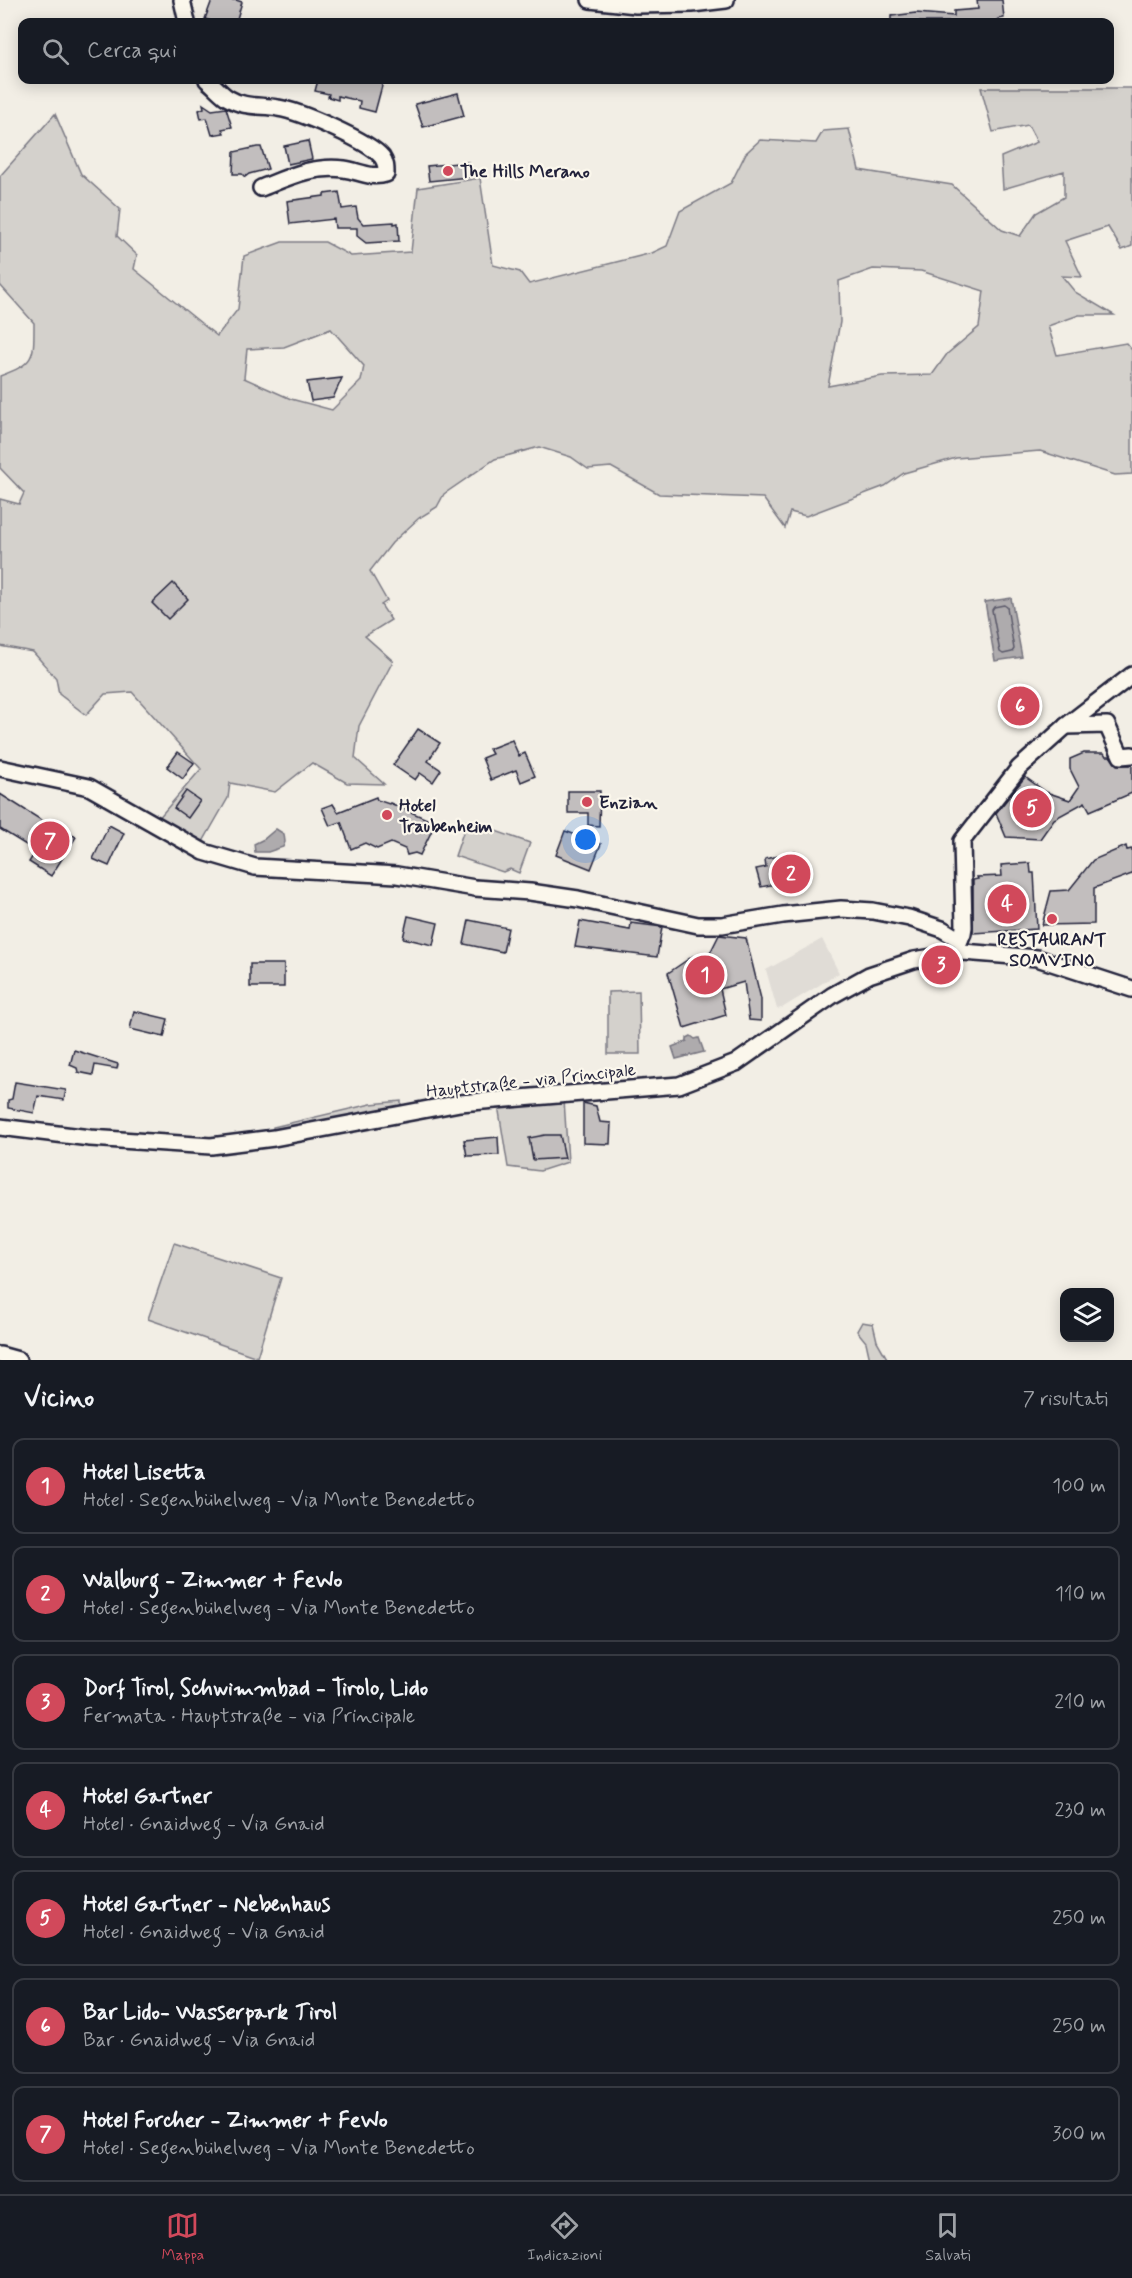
<!DOCTYPE html>
<html lang="it">
<meta charset="utf-8">
<style>
:root{--surface:#171b24;--page:#242831;--text:#f1f3f6;--muted:#9ea1a6;--line:#363941;--accent:#d1495b}
body{margin:0;font-family:Mynerve,sans-serif;background:var(--page);color:var(--text)}
.controls{position:absolute;right:18px;bottom:18px;display:grid;overflow:hidden;border-radius:12px;box-shadow:0 3px 15px #0003}
.controls button{width:54px;height:54px;display:grid;place-items:center;padding:0;border:0;border-bottom:2px solid var(--line);background:var(--surface);color:var(--text);font:30px sans-serif}
.you{position:absolute;left:586px;top:840px;width:21px;height:21px;margin:-15px;border:4px solid #fff;border-radius:50%;background:#1a73e8;box-shadow:0 0 0 9px #1a73e833}
.badge{display:grid;place-items:center;width:39px;height:39px;border-radius:50%;background:var(--accent);color:#fff;font-size:20px;font-weight:700}
.pin{position:absolute;translate:-50% -50%;border:3px solid #fff;box-shadow:0 2px 6px #0006}
.list{margin:0;padding:0;list-style:none}
h2{display:flex;justify-content:space-between;align-items:center;height:78px;margin:0;padding:0 24px;font-size:26px}
h2 small{font-size:20px;font-weight:400;color:var(--muted)}
.list li{display:grid;grid-template-columns:39px 1fr auto;gap:18px;align-items:center;box-sizing:border-box;height:96px;margin:0 12px 12px;padding:0 12px;border:2px solid var(--line);border-radius:12px}
.list b{display:block;font-size:22px;white-space:nowrap}
.list p{margin:0;font-size:20px;white-space:nowrap;color:var(--muted)}
.list em{font-size:20px;font-style:normal;color:var(--muted)}
.icon{flex:none;width:33px;height:33px;fill:none;stroke:currentColor;stroke-width:2;stroke-linecap:round;stroke-linejoin:round}
.map{position:relative;flex:none;width:1132px;height:1360px;overflow:hidden}
.search{position:absolute;background:var(--surface);box-shadow:0 3px 15px #0003;left:18px;right:18px;top:18px;height:66px;display:flex;align-items:center;gap:15px;box-sizing:border-box;padding:0 21px;border-radius:12px;color:var(--muted);font-size:22px}
.sheet{height:834px;background:var(--surface)}
nav{display:flex;justify-content:space-around;align-items:center;box-sizing:border-box;height:84px;border-top:2px solid var(--line);background:var(--surface);font-size:16px;color:var(--muted)}
nav a{display:grid;justify-items:center;gap:3px}
nav .on{color:var(--accent)}
.map>svg:first-child{display:block}
.built{fill:#e0dcd6}
.green{fill:#d4d1cc;stroke:#7b7a84;stroke-width:1.5;fill-rule:evenodd}
.water{fill:#aeabad;stroke:#76747f;stroke-width:1.5}
.lines{fill:none;stroke-linecap:round;stroke-linejoin:round}
.shore{stroke:#5a5969;stroke-width:1.5}
.building{fill:#c2bebe;stroke:#22223b;stroke-width:1.5}
.minor-casing{stroke:#22223b;stroke-width:20}
.minor{stroke:#fbf7ec;stroke-width:15}
.poi-dot{fill:#d1495b;stroke:#fbf7ec;stroke-width:2}
.labels{text-anchor:middle;stroke-width:4.5;stroke-linejoin:round;paint-order:stroke}
.poi-label{font-size:18px;font-weight:bold;fill:#22223b;stroke:#fbf7ec;text-anchor:start}
.street-label{font-size:18px;fill:#22223b;stroke:#fbf7ec}
</style>
<div class="map">
<svg width="1132" height="1360" viewBox="0 0 1132 1360">
<rect width="100%" height="100%" fill="#f2eee5"/>
<filter id="ink" filterUnits="userSpaceOnUse"><feTurbulence type="fractalNoise" baseFrequency=".0167" numOctaves="2"/><feDisplacementMap in="SourceGraphic" scale="12" xChannelSelector="R" yChannelSelector="G"/><feConvolveMatrix kernelMatrix="1 2 1 2 8 2 1 2 1" color-interpolation-filters="sRGB"/></filter>
<g filter="url(#ink)">
<polygon class="built" points="822,939 839,973 782,1008 777,1009 766,970"/>
<g class="green">
<path d="M981,88h151v158l-10,4 -14,-23 -43,14 17,36 -20,-1 13,16 39,23h-35l-31,11 9,29 69,-12 6,7v124l-17,1 -75,-24 -84,7 -52,15 -19,13 -79,30 -16,-4 -5,16 -22,-30 -104,-4 -48,-27 -23,2 -17,-12 -32,-10 -44,12 -51,35 -7,13 -18,11 -27,25 -22,28 17,30 -6,4 10,15 -26,16 28,25 -34,65 -4,32 29,26 -37,-1 -35,-20 -37,29 -45,-9 -2,15 -24,42 -1,5 -46,-25 44,-51 -69,-77 -27,2 -19,21 -27,-21 -3,-16 -23,-26 -33,-6v-147l19,5 5,-11 -24,-25v-92c35,-13 34,-18 34,-53l-34,-38v-109l55,-62 26,60 39,35 -3,27 20,19 -3,14 83,67 21,-27 6,-53 38,-14h43l26,14 60,-4 7,-64 62,-10 13,87 27,7 9,12 123,-31 15,-7 13,-35 51,-28 15,-30 14,-13 56,3 7,-12 26,-2 10,41 93,15 50,45 18,6 16,-23 28,-16v-26l-61,18 -2,-32 36,-15 -9,-17 -35,7zM873,269l48,2 63,20 -5,36 -32,27 -15,21 -50,1 -54,10 12,-64 -1,-41zM331,329l33,37 -3,15 -29,29 -41,-11 -47,-21 3,-29 37,-2z"/>
<polygon points="467,821 530,843 519,873 510,869 503,872 455,856"/>
<polygon points="639,991 640,1054 608,1054 608,992"/>
<polygon points="564,1100 568,1162 540,1171 508,1167 498,1105"/>
<polygon points="401,1101 401,1108 274,1138 273,1127 371,1104"/>
<polygon points="174,1243 281,1278 257,1357 148,1319"/>
<polygon points="862,1322 873,1324 877,1341 888,1360 870,1360 866,1342 857,1331"/>
</g>
<g class="water">
<polygon points="1011,598 1022,657 995,661 985,602"/>
<polygon points="276,829 284,834 285,842 283,847 268,852 255,852 254,844 264,839"/>
<polygon points="691,1036 695,1039 699,1038 704,1052 676,1059 672,1047 687,1041 687,1038"/>
</g>
<g class="lines">
<polygon class="shore" points="1004,605 1007,607 1014,649 1012,652 1003,654 1000,652 992,610 994,607"/>
</g>
<g class="building">
<polygon points="212,0 236,0 242,2 236,22 214,22 205,19"/>
<polygon points="977,0 1002,0 1004,18 998,19 998,22 891,22 891,16 916,13 954,16 954,11 978,9"/>
<polygon points="318,80 373,80 383,82 375,112 359,108 360,101 338,96 338,100 328,97 329,94 315,91"/>
<polygon points="458,93 464,116 423,127 415,104"/>
<polygon points="203,104 212,110 226,108 232,127 222,129 224,133 212,135 207,118 201,119 199,110 204,108"/>
<polygon points="308,141 312,159 288,164 284,146"/>
<polygon points="257,147 261,147 268,169 249,174 245,177 242,174 233,174 234,152"/>
<polygon points="468,162 469,177 429,181 427,166"/>
<polygon points="339,192 342,209 356,207 358,218 363,224 394,222 394,224 398,223 399,241 366,243 357,236 357,228 335,228 334,219 290,224 287,201 324,196 324,194"/>
<polygon points="342,378 333,398 311,401 307,382"/>
<polygon points="173,583 188,599 168,619 152,603"/>
<polygon points="1029,698 1033,718 1009,723 1005,702"/>
<polygon points="418,729 440,743 428,761 441,770 433,782 420,773 415,780 393,765"/>
<polygon points="512,740 519,756 525,753 535,776 521,782 516,770 491,780 482,758 492,754 489,749"/>
<polygon points="178,752 194,763 183,779 167,767"/>
<polygon points="1084,753 1104,753 1106,756 1110,756 1117,765 1132,765 1132,793 1090,811 1085,802 1054,819 1040,839 1006,837 996,813 1025,777 1046,792 1070,800 1079,787 1070,769 1070,759"/>
<polygon points="186,791 200,801 188,818 174,808"/>
<polygon points="568,791 600,791 599,826 588,825 588,813 568,813"/>
<polygon points="0,794 52,827 54,823 76,837 51,876 29,862 36,851 0,829"/>
<polygon points="376,797 377,800 389,804 390,803 427,819 425,822 434,826 420,855 415,853 407,855 405,849 391,843 377,849 365,843 351,849 341,822 330,826 322,808 333,804 338,812"/>
<polygon points="109,825 124,833 109,866 93,859"/>
<polygon points="565,831 601,844 591,869 556,855"/>
<polygon points="1126,846 1127,850 1132,849 1132,874 1094,888 1094,924 1042,925 1051,891 1069,890 1093,860"/>
<polygon points="795,852 801,879 761,887 756,869 766,867 765,859"/>
<polygon points="1030,863 1031,873 1034,873 1037,929 973,933 973,880 978,879 977,877 1002,876 1001,865"/>
<polygon points="408,916 438,923 433,945 403,938"/>
<polygon points="469,920 508,928 503,952 464,944"/>
<polygon points="580,921 630,930 631,923 662,927 657,957 575,947"/>
<polygon points="719,935 746,938 761,999 761,1021 749,1020 744,982 720,989 726,1015 684,1028 668,973 693,956 696,957 710,953"/>
<rect x="250" y="964" width="34" height="23"/>
<polygon points="134,1011 168,1019 164,1037 130,1029"/>
<polygon points="74,1050 118,1064 117,1069 95,1065 93,1075 78,1072 77,1068 70,1065"/>
<polygon points="15,1082 66,1090 64,1100 38,1096 34,1113 8,1108 8,1100 12,1099"/>
<polygon points="583,1103 596,1106 600,1122 611,1123 610,1144 583,1143"/>
<polygon points="545,1135 560,1135 565,1158 533,1160 529,1138"/>
<polygon points="498,1137 499,1155 467,1156 464,1140"/>
</g>
<g class="lines">
<g class="minor-casing">
<g id="minor">
<polyline points="182,0 187,22"/>
<polyline points="590,0 636,5 692,4 726,0"/>
<path d="M207,80c7,5 14,14 21,18 16,10 33,7 50,10 21,3 91,33 104,49 4,6 4,10 4,17 -15,5 -27,-3 -42,-5 -31,-4 -55,8 -83,19"/>
<polyline points="1066,726 1107,725 1121,756 1132,755"/>
<polyline points="0,768 89,787 204,852 255,867 397,875 475,888 530,892 578,899 698,925 722,925 783,915 841,909 873,911 909,918 942,929 960,940"/>
<polyline points="960,940 963,933 964,927 962,841 1019,768 1066,726 1132,675"/>
<polyline points="0,1127 90,1138 211,1146 274,1138 460,1103 679,1085 736,1063 833,995 869,975 914,960 963,952 1037,958 1132,989"/>
<polyline points="0,1355 18,1360"/>
</g>
</g>
<use href="#minor" class="minor"/>
</g>
</g>
<g class="poi-dot">
<circle cx="448" cy="171" r="6"/>
<circle cx="587" cy="802" r="6"/>
<circle cx="387" cy="815" r="6"/>
<circle cx="1052" cy="919" r="6"/>
</g>
<g class="labels">
<g class="poi-label">
<text x="460" y="177">The Hills Merano</text>
<text x="599" y="808">Enzian</text>
<text x="399" y="811">Hotel<tspan x="399" dy="21">Traubenheim</tspan></text>
<text x="1052" y="945" text-anchor="middle">RESTAURANT<tspan x="1052" dy="21">SOMVINO</tspan></text>
</g>
<g class="street-label">
<text transform="translate(531 1080) rotate(-6)" y="6">Hauptstraße - via Principale</text>
</g>
</g>
</svg>
<div class="controls">
<button><svg class="icon" aria-label="layers" viewBox="0 0 24 24"><path d="M12 4l9 5-9 5-9-5zM3 14l9 5 9-5"/></svg></button>
</div>
<div class="you"></div>
<div class="pin badge" style="left:705px;top:975px">1</div>
<div class="pin badge" style="left:791px;top:874px">2</div>
<div class="pin badge" style="left:941px;top:965px">3</div>
<div class="pin badge" style="left:1007px;top:904px">4</div>
<div class="pin badge" style="left:1032px;top:808px">5</div>
<div class="pin badge" style="left:1020px;top:706px">6</div>
<div class="pin badge" style="left:50px;top:841px">7</div>
<div class="search"><svg class="icon" aria-label="search" viewBox="0 0 24 24"><circle cx="10" cy="10" r="6"/><path d="M15 15l6 6"/></svg>Cerca qui</div>
</div>
<section class="sheet">
<h2>Vicino<small>7 risultati</small></h2>
<ul class="list">
<li><span class="badge">1</span><div><b>Hotel Lisetta</b><p>Hotel · Segenbühelweg - Via Monte Benedetto</p></div><em>100 m</em></li>
<li><span class="badge">2</span><div><b>Walburg - Zimmer + FeWo</b><p>Hotel · Segenbühelweg - Via Monte Benedetto</p></div><em>110 m</em></li>
<li><span class="badge">3</span><div><b>Dorf Tirol, Schwimmbad - Tirolo, Lido</b><p>Fermata · Hauptstraße - via Principale</p></div><em>210 m</em></li>
<li><span class="badge">4</span><div><b>Hotel Gartner</b><p>Hotel · Gnaidweg - Via Gnaid</p></div><em>230 m</em></li>
<li><span class="badge">5</span><div><b>Hotel Gartner - Nebenhaus</b><p>Hotel · Gnaidweg - Via Gnaid</p></div><em>250 m</em></li>
<li><span class="badge">6</span><div><b>Bar Lido- Wasserpark Tirol</b><p>Bar · Gnaidweg - Via Gnaid</p></div><em>250 m</em></li>
<li><span class="badge">7</span><div><b>Hotel Forcher - Zimmer + FeWo</b><p>Hotel · Segenbühelweg - Via Monte Benedetto</p></div><em>300 m</em></li>
</ul>
</section>
<nav>
<a class="on"><svg class="icon" aria-label="map" viewBox="0 0 24 24"><path d="M3 6l6-2 6 2 6-2v14l-6 2-6-2-6 2zM9 4v14M15 6v14"/></svg>Mappa</a>
<a><svg class="icon" aria-label="directions" viewBox="0 0 24 24"><path d="M12 3l9 9-9 9-9-9zM9 14v-3h6M13 9l2 2-2 2"/></svg>Indicazioni</a>
<a><svg class="icon" aria-label="saved" viewBox="0 0 24 24"><path d="M7 4h10v16l-5-4-5 4z"/></svg>Salvati</a>
</nav>
